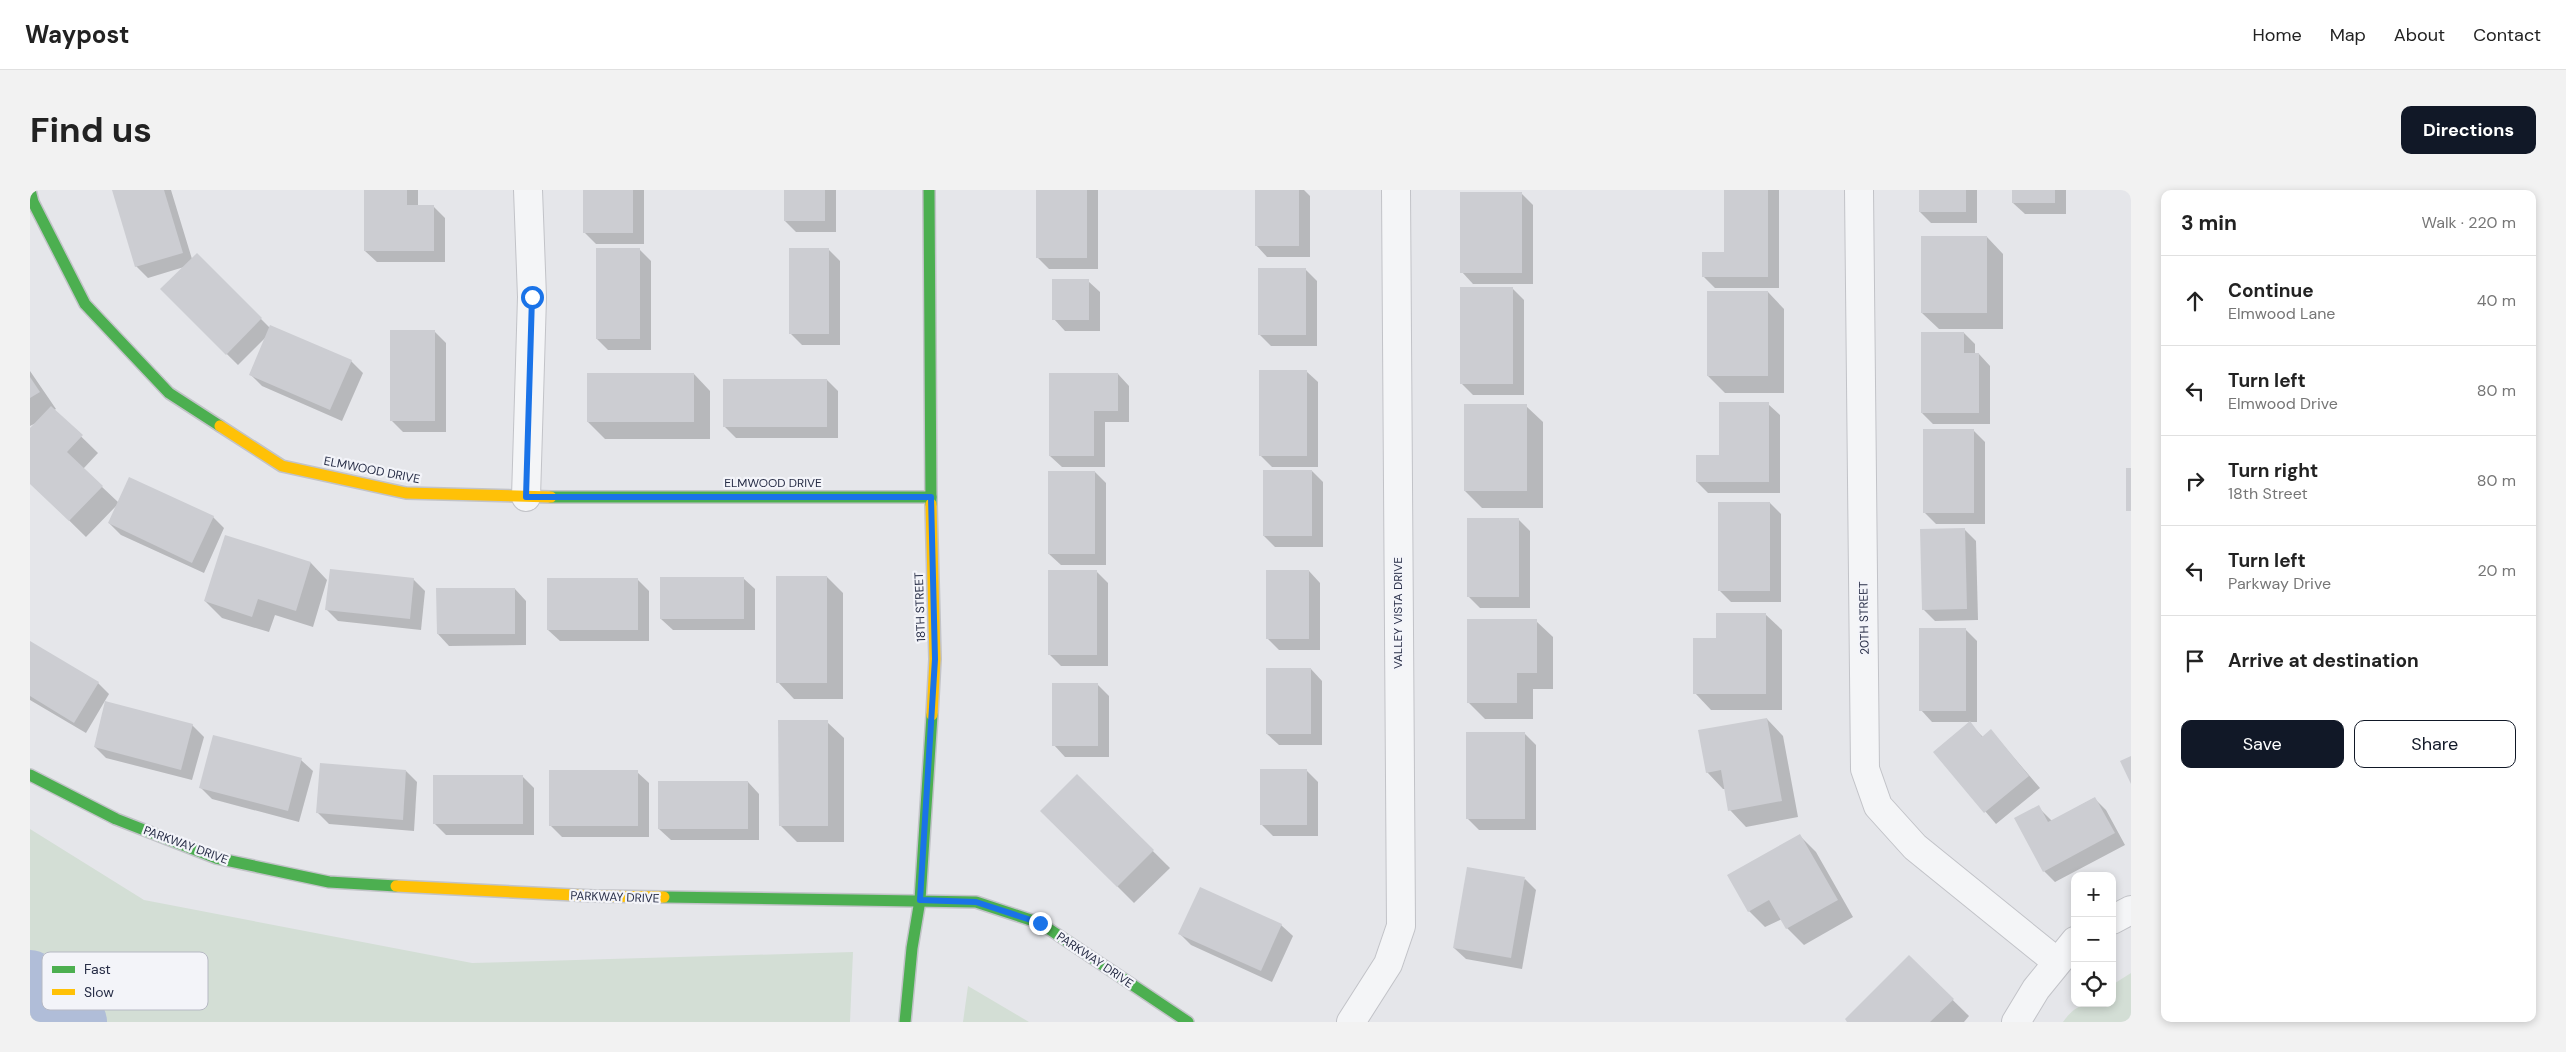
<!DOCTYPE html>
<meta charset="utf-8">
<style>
:root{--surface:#fff;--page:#f2f2f2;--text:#222;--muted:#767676;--line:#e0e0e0;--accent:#111827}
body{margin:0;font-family:"DM Sans",sans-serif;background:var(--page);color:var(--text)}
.controls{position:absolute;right:15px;bottom:15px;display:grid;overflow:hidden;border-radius:10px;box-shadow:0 2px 8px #0003}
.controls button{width:45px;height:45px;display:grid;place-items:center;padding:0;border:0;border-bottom:1px solid var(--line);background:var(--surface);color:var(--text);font:25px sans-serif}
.stop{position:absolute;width:15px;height:15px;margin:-11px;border:4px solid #1a73e8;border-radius:50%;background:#fff}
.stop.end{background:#1a73e8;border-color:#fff;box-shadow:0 1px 5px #0008}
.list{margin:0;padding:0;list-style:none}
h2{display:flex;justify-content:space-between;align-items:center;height:65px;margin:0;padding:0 20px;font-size:21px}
h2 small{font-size:16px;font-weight:400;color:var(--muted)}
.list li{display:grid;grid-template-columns:32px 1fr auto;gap:15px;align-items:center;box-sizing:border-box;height:90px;padding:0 20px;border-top:1px solid var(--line)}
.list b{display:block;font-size:19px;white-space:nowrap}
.list p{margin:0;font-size:16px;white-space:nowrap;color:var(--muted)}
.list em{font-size:16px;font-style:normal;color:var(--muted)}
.actions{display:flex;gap:10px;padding:15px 20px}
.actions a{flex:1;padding:11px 0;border:1px solid var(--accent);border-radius:10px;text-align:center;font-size:18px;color:var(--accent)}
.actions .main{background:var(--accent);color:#fff}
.icon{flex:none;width:28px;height:28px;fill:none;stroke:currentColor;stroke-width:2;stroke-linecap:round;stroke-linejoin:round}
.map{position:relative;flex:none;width:2101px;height:832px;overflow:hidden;border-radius:10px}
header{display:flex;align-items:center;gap:30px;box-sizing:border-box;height:70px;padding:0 25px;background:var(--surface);border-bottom:1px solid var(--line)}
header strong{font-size:24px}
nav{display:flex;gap:28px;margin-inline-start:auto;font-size:18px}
.intro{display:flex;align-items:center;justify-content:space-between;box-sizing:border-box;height:120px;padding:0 30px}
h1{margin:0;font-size:35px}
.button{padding:12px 22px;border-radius:10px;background:var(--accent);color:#fff;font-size:18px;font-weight:700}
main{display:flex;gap:30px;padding:0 30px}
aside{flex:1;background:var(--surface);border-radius:10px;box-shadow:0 2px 8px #0003}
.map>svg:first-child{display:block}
.green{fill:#d3ded5}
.shadow{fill:#0003}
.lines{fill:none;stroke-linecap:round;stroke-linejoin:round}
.river{stroke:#b0bdd8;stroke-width:60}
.building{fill:#cccdd2}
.street-casing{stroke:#c2c3c8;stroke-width:30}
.fast-casing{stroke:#c2c3c8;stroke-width:14}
.slow-casing{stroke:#c2c3c8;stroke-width:14}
.street{stroke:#f4f5f7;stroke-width:28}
.fast{stroke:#4caf50;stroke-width:11}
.slow{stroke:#ffc107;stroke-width:11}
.route{stroke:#1a73e8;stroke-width:6}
.labels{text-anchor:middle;stroke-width:4.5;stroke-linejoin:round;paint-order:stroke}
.street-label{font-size:12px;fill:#282e47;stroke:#f3f4f9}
.key{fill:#f3f4f9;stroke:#b6b9c4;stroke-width:1}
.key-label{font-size:14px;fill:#282e47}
</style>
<header>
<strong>Waypost</strong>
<nav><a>Home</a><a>Map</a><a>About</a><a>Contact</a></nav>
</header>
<div class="intro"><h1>Find us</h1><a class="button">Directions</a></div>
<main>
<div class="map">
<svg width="2101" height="832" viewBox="0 0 2101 832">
<rect width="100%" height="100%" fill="#e5e6ea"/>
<g class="green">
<polygon points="0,639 114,710 442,773 823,762 820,832 0,832"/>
<path d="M2101,783v49h-68c15,-21 26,-19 49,-19v-18z"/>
<polygon points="938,796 999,832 933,832"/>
</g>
<g class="shadow">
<polygon points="88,0 141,0 162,69 167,65 240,138 321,171 333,183 312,231 232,196 220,184 237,146 208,175 132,100 154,77 118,88 106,76"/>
<polygon points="335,0 388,0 388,17 404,17 415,28 415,72 347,72 335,61"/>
<polygon points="555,0 614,0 614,54 566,54 555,43"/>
<polygon points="755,0 806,0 806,42 766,42 755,31"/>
<polygon points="1008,0 1068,0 1068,79 1019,79 1008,68"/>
<polygon points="1226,0 1274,0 1280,6 1280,67 1237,67 1226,55"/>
<polygon points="1695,0 1749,0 1749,98 1685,98 1674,87 1695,64"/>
<polygon points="1890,0 1947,0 1947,33 1901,33 1890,22"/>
<polygon points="1983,0 2036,0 2036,24 1995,24 1983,13"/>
<polygon points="1491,3 1503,15 1503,94 1443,94 1432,82"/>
<polygon points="1957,47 1973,64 1973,139 1909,139 1892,123"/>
<polygon points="609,59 621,71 621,160 578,160 567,149"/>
<polygon points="798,59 810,71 810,155 772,155 760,143"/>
<polygon points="1275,79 1287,91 1287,156 1241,156 1229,144"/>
<polygon points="1058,91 1070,102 1070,141 1035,141 1024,129"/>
<polygon points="1482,98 1494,110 1494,205 1443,205 1431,193"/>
<polygon points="1738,102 1754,119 1754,203 1695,203 1678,186"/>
<polygon points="405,142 416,153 416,242 373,242 362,231"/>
<polygon points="1934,143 1945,154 1945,164 1949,164 1960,176 1960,234 1903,234 1892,223"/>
<polygon points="0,181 26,219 24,220 68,263 53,279 89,313 183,327 194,338 174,383 91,345 79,333 88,314 56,347 0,292 0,240 6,233 0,236"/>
<polygon points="1276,181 1288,192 1288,277 1242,277 1231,266"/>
<polygon points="664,184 680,201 680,249 575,249 558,232"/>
<polygon points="1088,184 1099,196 1099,232 1075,232 1075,277 1032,277 1020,266"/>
<polygon points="797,190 808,201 808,248 706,248 694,236"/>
<polygon points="1738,214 1750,225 1750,303 1678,303 1667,292"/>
<polygon points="1496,216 1513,232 1513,318 1452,318 1435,301"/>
<polygon points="1943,240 1955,252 1955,334 1906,334 1894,322"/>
<polygon points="1282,281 1293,292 1293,357 1245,357 1234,346"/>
<polygon points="1065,282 1076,293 1076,375 1031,375 1019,364"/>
<polygon points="1740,313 1751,324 1751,412 1701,412 1690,401"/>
<polygon points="1489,330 1500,341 1500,418 1450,418 1438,406"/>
<polygon points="1934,339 1946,351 1948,430 1905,431 1893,419"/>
<polygon points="196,347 281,373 297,390 283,437 245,425 239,442 192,428 175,411"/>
<polygon points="1066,381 1078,393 1078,476 1031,476 1019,464"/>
<polygon points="1279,381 1290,393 1290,460 1249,460 1237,448"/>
<polygon points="797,387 813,403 813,509 764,509 748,492"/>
<polygon points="713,388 725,399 725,440 643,440 631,429"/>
<polygon points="383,389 395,401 391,440 308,431 297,420"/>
<polygon points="607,389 619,401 619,451 530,451 518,440"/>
<polygon points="485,399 496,411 496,455 419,456 408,444"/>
<polygon points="1735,424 1752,440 1752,520 1681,520 1665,503"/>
<polygon points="1506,431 1523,447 1523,499 1503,499 1503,529 1455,529 1438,512"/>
<polygon points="1935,439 1947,451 1947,532 1902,532 1891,520"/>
<polygon points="0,452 68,493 79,504 56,543 0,510"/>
<polygon points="1281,479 1292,491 1292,555 1249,555 1237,544"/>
<polygon points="1067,494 1079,506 1079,567 1035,567 1024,555"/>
<polygon points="1737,529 1753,546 1768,627 1716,637 1700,620 1696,599 1693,599 1677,582"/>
<polygon points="797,532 814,548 814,652 767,652 751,636"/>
<polygon points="1939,533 1953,547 1961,541 2010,598 1966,634 1905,562"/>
<polygon points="162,535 174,547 162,590 76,568 65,557"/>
<polygon points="1494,543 1506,555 1506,640 1449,640 1438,629"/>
<polygon points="271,570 283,581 269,632 182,609 170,597"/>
<polygon points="1276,580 1288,592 1288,646 1243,646 1231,634"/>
<polygon points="376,581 387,592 384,641 299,634 287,622"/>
<polygon points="607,582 619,593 619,647 532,647 520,635"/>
<polygon points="1047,586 1140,678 1104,713 1012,621"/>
<polygon points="493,587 504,598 504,645 416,645 404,633"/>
<polygon points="718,592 729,604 729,650 641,650 629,639"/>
<polygon points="2064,608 2076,620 2095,655 2025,692 2014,681 2008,617 2022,631"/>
<polygon points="1769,645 1786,662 1823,727 1774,755 1757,738 1752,729 1735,737 1719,721"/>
<polygon points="1495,689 1506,700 1492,779 1436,769 1424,758"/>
<polygon points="1251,735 1263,746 1242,792 1161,755 1150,744"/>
<polygon points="1879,767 1939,826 1934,832 1819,832"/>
</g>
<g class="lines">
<polyline class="river" points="0,790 47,832"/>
</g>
<g class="building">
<polygon points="82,0 134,0 153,63 105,77"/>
<polygon points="334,0 377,0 377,15 404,15 404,61 334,61"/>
<rect x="553" y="0" width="50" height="43"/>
<rect x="754" y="0" width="41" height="31"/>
<rect x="1006" y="0" width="51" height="68"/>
<rect x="1225" y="0" width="44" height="56"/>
<polygon points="1694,0 1738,0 1738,87 1672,87 1672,62 1694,62"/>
<rect x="1889" y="0" width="47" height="22"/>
<rect x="1982" y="0" width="43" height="13"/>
<rect x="1430" y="2" width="62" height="81"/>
<rect x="1891" y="46" width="66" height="77"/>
<rect x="566" y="58" width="44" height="91"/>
<rect x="759" y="58" width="40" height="86"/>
<polygon points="167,63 232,128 196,165 130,99"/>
<rect x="1228" y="78" width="48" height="67"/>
<rect x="1022" y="89" width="37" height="41"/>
<rect x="1430" y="97" width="53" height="97"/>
<rect x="1677" y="101" width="61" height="85"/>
<polygon points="240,135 322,170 300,220 219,185"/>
<rect x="360" y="140" width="45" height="91"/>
<polygon points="1891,142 1934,142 1934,163 1949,163 1949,223 1891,223"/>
<rect x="1229" y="180" width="48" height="86"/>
<rect x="557" y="183" width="107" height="49"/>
<polygon points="1019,183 1088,183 1088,221 1064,221 1064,266 1019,266"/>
<polygon points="0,187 10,202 0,208"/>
<rect x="693" y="189" width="104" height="48"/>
<polygon points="1689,212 1739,212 1739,292 1666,292 1666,265 1689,265"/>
<rect x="1434" y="214" width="63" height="87"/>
<polygon points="21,216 53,245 37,262 73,296 39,331 0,294 0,238"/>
<rect x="1893" y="239" width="51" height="84"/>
<rect x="2096" y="278" width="5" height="43"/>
<rect x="1233" y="280" width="49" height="66"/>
<rect x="1018" y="281" width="47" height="83"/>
<polygon points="99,287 184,326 162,373 78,333"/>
<rect x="1688" y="312" width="52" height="89"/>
<rect x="1437" y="328" width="52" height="79"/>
<polygon points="1935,338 1937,419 1892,420 1890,339"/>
<polygon points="195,345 281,372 266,421 228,409 222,427 174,411"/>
<polygon points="300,379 384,388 380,429 295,420"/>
<rect x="1018" y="380" width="49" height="85"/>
<rect x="1236" y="380" width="43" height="69"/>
<rect x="746" y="386" width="51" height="107"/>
<rect x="630" y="387" width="84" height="42"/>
<rect x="517" y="388" width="91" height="52"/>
<polygon points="406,398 485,398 485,444 407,444"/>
<polygon points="1686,423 1736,423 1736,504 1663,504 1663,448 1686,448"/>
<polygon points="1437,429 1507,429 1507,483 1487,483 1487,513 1437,513"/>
<rect x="1889" y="438" width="47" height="83"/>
<polygon points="0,451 69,492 44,533 0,506"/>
<rect x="1236" y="478" width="45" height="66"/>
<rect x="1022" y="493" width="46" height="63"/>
<polygon points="75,511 163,534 151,580 64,557"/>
<polygon points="1737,528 1752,611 1698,621 1691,580 1676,583 1668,540"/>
<polygon points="748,530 798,530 798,636 749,636"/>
<polygon points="1940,531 1952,547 1961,539 1999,586 1954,623 1903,562"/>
<rect x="1436" y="542" width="59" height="87"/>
<polygon points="183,545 272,568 258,621 169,598"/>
<polygon points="2101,566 2101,594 2090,571"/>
<polygon points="290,573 376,580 373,630 286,623"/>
<rect x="1230" y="579" width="47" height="56"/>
<rect x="519" y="580" width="89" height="56"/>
<polygon points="1047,584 1124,660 1087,697 1010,621"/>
<rect x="403" y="585" width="90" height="49"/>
<rect x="628" y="591" width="90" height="48"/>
<polygon points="2065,607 2085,643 2013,682 1984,628 2009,615 2018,632"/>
<polygon points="1770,644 1808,710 1756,739 1739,710 1718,722 1697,685"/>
<polygon points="1437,677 1495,687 1481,768 1423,758"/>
<polygon points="1170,697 1252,734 1231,781 1148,744"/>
<polygon points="1879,765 1924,809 1900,832 1817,832 1815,829"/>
</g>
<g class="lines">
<g class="street-casing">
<g id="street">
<polyline points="1829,0 1835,579 1848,616 1885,657 2027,772"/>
<polyline points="496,307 502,107 498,0"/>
<polyline points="2082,730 2101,720"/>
<polyline points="1321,832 1358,774 1371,736 1366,0"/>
<polyline points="1986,832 2006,799 2045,751"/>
</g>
</g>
<g class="fast-casing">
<g id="fast">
<polyline points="0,0 3,12 55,114 139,203 190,236"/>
<polyline points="899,0 901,314"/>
<polyline points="521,307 901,307"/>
<polyline points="0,585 86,629 186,668 299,692 366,696"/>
<polyline points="634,707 946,712 1010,733 1158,832"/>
<polyline points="875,832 882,758 890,710 902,525"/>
</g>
</g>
<g class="slow-casing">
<g id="slow">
<polyline points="190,236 252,276 376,303 521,307"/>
<polyline points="901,314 905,469 902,525"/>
<polyline points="366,696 564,706 634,707"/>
</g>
</g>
<use href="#street" class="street"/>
<use href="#fast" class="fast"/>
<use href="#slow" class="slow"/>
</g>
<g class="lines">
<polyline class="route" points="502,107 496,307 901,307 905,469 890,710 946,712 1010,733"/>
</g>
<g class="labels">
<g class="street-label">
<text transform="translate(342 280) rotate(11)" y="4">ELMWOOD DRIVE</text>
<text x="743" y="297">ELMWOOD DRIVE</text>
<text transform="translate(890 417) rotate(-92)" y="4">18TH STREET</text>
<text transform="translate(1368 423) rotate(-90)" y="4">VALLEY VISTA DRIVE</text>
<text transform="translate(1834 428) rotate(-91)" y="4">20TH STREET</text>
<text transform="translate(156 655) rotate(20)" y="4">PARKWAY DRIVE</text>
<text transform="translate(585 707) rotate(2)" y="4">PARKWAY DRIVE</text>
<text transform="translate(1065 770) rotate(34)" y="4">PARKWAY DRIVE</text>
</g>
</g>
<rect x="12" y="762" width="166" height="58" rx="8" class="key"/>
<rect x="22" y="776" width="23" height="7" fill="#4caf50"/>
<rect x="22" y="799" width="23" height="6" fill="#ffc107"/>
<g class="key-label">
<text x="54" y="784">Fast</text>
<text x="54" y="807">Slow</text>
</g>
</svg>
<div class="controls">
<button>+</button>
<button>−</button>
<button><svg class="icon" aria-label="locate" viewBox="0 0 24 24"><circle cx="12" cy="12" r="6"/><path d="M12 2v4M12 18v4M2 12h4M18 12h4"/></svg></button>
</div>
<div class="stop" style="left:502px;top:107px"></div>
<div class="stop end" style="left:1010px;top:733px"></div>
</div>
<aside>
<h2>3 min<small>Walk · 220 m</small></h2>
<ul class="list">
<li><svg class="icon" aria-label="ahead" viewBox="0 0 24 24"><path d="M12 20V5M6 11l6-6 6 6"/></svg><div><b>Continue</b><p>Elmwood Lane</p></div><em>40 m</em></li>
<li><svg class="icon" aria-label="left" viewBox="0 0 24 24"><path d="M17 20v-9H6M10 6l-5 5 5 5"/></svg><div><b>Turn left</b><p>Elmwood Drive</p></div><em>80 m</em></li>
<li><svg class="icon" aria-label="right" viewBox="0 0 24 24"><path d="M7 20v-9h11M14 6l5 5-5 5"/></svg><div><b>Turn right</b><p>18th Street</p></div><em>80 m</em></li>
<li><svg class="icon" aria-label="left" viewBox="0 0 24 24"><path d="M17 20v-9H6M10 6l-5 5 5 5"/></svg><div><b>Turn left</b><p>Parkway Drive</p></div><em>20 m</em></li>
<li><svg class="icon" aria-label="arrive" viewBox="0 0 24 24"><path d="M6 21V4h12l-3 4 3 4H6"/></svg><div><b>Arrive at destination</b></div></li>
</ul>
<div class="actions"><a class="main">Save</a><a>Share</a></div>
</aside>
</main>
